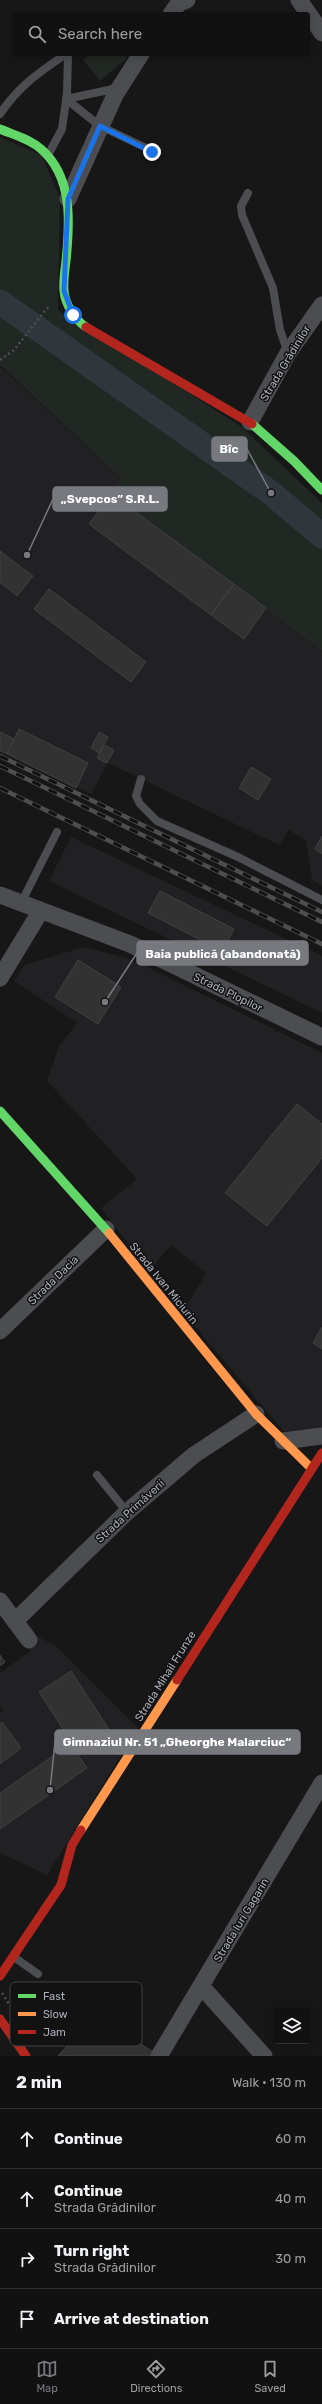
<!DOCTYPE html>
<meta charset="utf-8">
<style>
:root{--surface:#111112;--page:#1a1a1b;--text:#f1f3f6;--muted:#9c9d9f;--line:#303132;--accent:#77797f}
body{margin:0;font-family:Rubik,sans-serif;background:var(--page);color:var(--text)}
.controls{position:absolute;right:12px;bottom:12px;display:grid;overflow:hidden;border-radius:4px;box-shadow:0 2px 10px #0003}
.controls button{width:36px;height:36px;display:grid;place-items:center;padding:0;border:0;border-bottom:1px solid var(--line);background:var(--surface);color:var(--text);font:20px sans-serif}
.stop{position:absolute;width:12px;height:12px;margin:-9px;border:3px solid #1a73e8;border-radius:50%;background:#fff}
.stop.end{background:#1a73e8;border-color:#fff;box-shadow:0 1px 4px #0008}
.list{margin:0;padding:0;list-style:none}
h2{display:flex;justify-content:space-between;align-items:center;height:52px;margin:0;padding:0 16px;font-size:17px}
h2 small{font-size:13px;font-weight:400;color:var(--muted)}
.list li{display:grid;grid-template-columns:26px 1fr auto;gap:12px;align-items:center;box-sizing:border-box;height:60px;padding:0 16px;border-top:1px solid var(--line)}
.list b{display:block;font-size:15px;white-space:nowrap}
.list p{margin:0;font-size:13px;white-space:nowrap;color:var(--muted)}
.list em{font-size:13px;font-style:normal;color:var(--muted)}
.icon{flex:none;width:22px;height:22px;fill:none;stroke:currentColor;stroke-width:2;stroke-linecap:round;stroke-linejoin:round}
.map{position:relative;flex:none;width:322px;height:2056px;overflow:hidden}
.search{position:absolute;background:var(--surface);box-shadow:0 2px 10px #0003;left:12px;right:12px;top:12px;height:44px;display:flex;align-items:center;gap:10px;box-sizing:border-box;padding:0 14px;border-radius:4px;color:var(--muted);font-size:15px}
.sheet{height:292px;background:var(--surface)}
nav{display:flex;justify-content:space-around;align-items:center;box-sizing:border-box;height:56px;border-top:1px solid var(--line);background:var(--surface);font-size:11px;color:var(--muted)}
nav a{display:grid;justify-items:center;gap:2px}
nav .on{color:var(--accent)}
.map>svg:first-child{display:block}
.built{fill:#212123}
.green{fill:#212722}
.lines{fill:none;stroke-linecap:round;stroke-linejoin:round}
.river{stroke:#2f373c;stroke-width:25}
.building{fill:#323233;stroke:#404144}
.path{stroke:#4d4f51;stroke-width:2.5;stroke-dasharray:2 3;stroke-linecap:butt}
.lane{stroke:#4c4d50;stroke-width:8}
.street{stroke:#4c4d50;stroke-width:17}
.fast{stroke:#63d668;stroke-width:9}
.slow{stroke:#ff974d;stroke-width:9}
.jam{stroke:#b3261e;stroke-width:9}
.rail-casing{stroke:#4d4e50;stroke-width:4.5}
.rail{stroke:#121213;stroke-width:3;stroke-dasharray:9;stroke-linecap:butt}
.route{stroke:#1a73e8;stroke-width:5}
.labels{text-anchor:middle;stroke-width:3;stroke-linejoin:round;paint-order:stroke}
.street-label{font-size:11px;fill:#aaaeb7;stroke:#121213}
.key{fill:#121213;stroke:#404144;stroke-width:1}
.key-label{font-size:11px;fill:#aaaeb7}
.leader{fill:none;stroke:#77797f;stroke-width:1.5}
.callout-dot{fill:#77797f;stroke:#121213;stroke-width:1.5}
.callout{fill:#77797f;stroke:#77797f;stroke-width:1.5}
.callout-label{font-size:12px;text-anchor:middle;font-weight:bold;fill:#fff}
</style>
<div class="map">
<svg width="322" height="2056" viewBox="0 0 322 2056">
<rect width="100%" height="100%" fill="#171718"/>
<g class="built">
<polygon points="0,366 121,478 112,494 322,651 322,886 312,880 306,841 289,830 279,845 108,763 91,794 0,751"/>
<polygon points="71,837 322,956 322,1013 49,881"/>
<polygon points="84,947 127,958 145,966 322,1053 322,1428 284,1432 183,1312 206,1273 171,1245 149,1271 101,1208 137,1179 47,1081 59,1046 77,1023 14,981 24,965"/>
<polygon points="36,1636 55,1645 138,1728 47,1875 0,1853 0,1713 3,1710 0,1706 0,1673 31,1651 24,1643"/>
</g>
<g class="green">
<polygon points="90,54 123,54 127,58 100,81 83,60"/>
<polygon points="0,137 41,155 60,197 58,310 242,427 322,503 322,651 111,494 121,478 0,365"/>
</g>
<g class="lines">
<polyline class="river" points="0,302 271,493 322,536"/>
</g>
<g class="building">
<polygon points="111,494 234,584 211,615 89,524"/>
<polygon points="0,551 33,576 17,596 0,582"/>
<polygon points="234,584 266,608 244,639 211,615"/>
<polygon points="49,589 146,662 131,682 34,609"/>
<polygon points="19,729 88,763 76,788 7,754"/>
<polygon points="0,732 14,739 7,754 0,751"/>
<polygon points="99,732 108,737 99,753 91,748"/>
<polygon points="104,745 114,750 107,763 97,758"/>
<polygon points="251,767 271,779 258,800 239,788"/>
<polygon points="322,836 322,854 315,849"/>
<polygon points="160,891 234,929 222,951 148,913"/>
<polygon points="78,960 121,987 98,1024 55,997"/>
<polygon points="297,1104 322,1124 322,1158 267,1226 225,1193"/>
<polygon points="322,1327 322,1349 313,1343"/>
<polygon points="0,1655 5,1662 0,1666"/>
<polygon points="71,1671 112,1734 80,1755 39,1692"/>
<polygon points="2,1722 21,1748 0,1764 0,1724"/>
<polygon points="70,1744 87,1768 0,1829 0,1793"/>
<polygon points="105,2020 153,2052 150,2056 58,2056 72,2040 79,2044 94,2038"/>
</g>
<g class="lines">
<g class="path">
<polyline points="0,360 14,350 49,306"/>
<polyline points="2,1993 9,2004"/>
</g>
<g class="lane">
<polyline points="66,99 100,126 157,153"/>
<polyline points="66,99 118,88"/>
<path d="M0,114c19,-28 38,-41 66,-60"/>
<polyline points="48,155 62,129 67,93 68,54"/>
<polyline points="248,193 241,206 242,215 273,288 280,330 288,353"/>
<polyline points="141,779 136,796 140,804 157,821 238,857 322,900"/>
<polyline points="21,903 57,832"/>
<polyline points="97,1475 127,1512"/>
<polyline points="14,1957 38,1974"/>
</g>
<g class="street">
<polyline points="299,0 322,33"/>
<polyline points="171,14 179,3 187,0"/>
<polyline points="68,199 115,95 141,54"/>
<polyline points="250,422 288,353 322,305"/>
<polyline points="0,895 130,944 322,1037"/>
<polyline points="0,978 40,912"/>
<polyline points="0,1331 106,1229"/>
<polyline points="283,1441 322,1436"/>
<polyline points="0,1601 29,1640"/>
<polyline points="15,1621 127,1512 194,1455 256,1414"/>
<polyline points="201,1986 264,2056"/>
<polyline points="159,2056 322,1783"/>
</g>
<g class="fast">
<path d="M0,129c14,6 30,10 41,20 32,28 29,73 25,112 -1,9 -3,20 -2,30 1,13 11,29 22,36"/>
<polyline points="252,424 294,461 322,490"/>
<polyline points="0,1111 109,1233"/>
</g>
<g class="slow">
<polyline points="109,1233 256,1414 311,1468"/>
<polyline points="81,1830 177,1680"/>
</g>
<g class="jam">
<polyline points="86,327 252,424"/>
<polyline points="177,1680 322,1453"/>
<polyline points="0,1976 61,1885 72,1845 81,1830"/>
<polyline points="0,2019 26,2056"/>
</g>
<g class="rail-casing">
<g id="rail">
<polyline points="0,756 322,912"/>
<polyline points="0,766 322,922"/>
<polyline points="0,788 322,944"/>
</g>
</g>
<use href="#rail" class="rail"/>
</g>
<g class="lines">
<polyline class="route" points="73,315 64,291 68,199 100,126 152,152"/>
</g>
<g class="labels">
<g class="street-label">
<text transform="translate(285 363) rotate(-59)" y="4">Strada Grădinilor</text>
<text transform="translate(228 992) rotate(26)" y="4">Strada Plopilor</text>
<text transform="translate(53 1280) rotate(-44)" y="4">Strada Dacia</text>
<text transform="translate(164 1283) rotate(51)" y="4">Strada Ivan Miciurin</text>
<text transform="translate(130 1511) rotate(-42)" y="4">Strada Primăverii</text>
<text transform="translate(165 1676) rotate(-58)" y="4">Strada Mihail Frunze</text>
<text transform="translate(241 1920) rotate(-59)" y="4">Strada Iuri Gagarin</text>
</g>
</g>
<rect x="10" y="1982" width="132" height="64" rx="6" class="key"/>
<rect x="18" y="1994" width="18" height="4" fill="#63d668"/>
<rect x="18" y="2012" width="18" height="4" fill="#ff974d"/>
<rect x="18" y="2030" width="18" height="4" fill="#b3261e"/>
<g class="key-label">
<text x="43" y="2000">Fast</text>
<text x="43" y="2018">Slow</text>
<text x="43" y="2036">Jam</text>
</g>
<path class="leader" d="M271 493L247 449M27 555L53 499M105 1002L137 953M50 1790L55 1742"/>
<g class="callout-dot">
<circle cx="271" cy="493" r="4"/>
<circle cx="27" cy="555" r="4"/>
<circle cx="105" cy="1002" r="4"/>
<circle cx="50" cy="1790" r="4"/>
</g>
<g class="callout">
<rect x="212" y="437" width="35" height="24" rx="4"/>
<rect x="53" y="487" width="114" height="24" rx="4"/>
<rect x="137" y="941" width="171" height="24" rx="4"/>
<rect x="55" y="1730" width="245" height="24" rx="4"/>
</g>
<g class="callout-label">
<text x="229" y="453">Bîc</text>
<text x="110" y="503">„Svepcos” S.R.L.</text>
<text x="223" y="958">Baia publică (abandonată)</text>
<text x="177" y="1746">Gimnaziul Nr. 51 „Gheorghe Malarciuc“</text>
</g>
</svg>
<div class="controls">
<button><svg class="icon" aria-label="layers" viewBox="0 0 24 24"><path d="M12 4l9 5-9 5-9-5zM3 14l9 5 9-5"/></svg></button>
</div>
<div class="stop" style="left:73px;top:315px"></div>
<div class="stop end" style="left:152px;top:152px"></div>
<div class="search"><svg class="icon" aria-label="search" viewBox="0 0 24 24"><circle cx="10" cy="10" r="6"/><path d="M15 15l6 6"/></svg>Search here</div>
</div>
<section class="sheet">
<h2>2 min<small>Walk · 130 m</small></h2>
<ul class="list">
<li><svg class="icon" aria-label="ahead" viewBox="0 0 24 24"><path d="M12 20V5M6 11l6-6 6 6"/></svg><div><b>Continue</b></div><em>60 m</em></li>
<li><svg class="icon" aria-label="ahead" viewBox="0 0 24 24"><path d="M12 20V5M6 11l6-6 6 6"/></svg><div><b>Continue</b><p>Strada Grădinilor</p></div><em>40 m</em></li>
<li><svg class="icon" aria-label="right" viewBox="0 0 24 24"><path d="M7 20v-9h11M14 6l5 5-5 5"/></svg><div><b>Turn right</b><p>Strada Grădinilor</p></div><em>30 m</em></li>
<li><svg class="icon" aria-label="arrive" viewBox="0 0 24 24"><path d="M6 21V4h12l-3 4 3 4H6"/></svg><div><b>Arrive at destination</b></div></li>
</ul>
</section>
<nav>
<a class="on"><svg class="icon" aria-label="map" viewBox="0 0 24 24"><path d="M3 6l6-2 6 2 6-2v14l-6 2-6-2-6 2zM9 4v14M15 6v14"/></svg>Map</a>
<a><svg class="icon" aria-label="directions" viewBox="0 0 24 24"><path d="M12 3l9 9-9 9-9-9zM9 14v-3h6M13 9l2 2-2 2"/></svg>Directions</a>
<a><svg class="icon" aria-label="saved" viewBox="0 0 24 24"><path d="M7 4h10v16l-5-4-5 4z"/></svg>Saved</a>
</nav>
